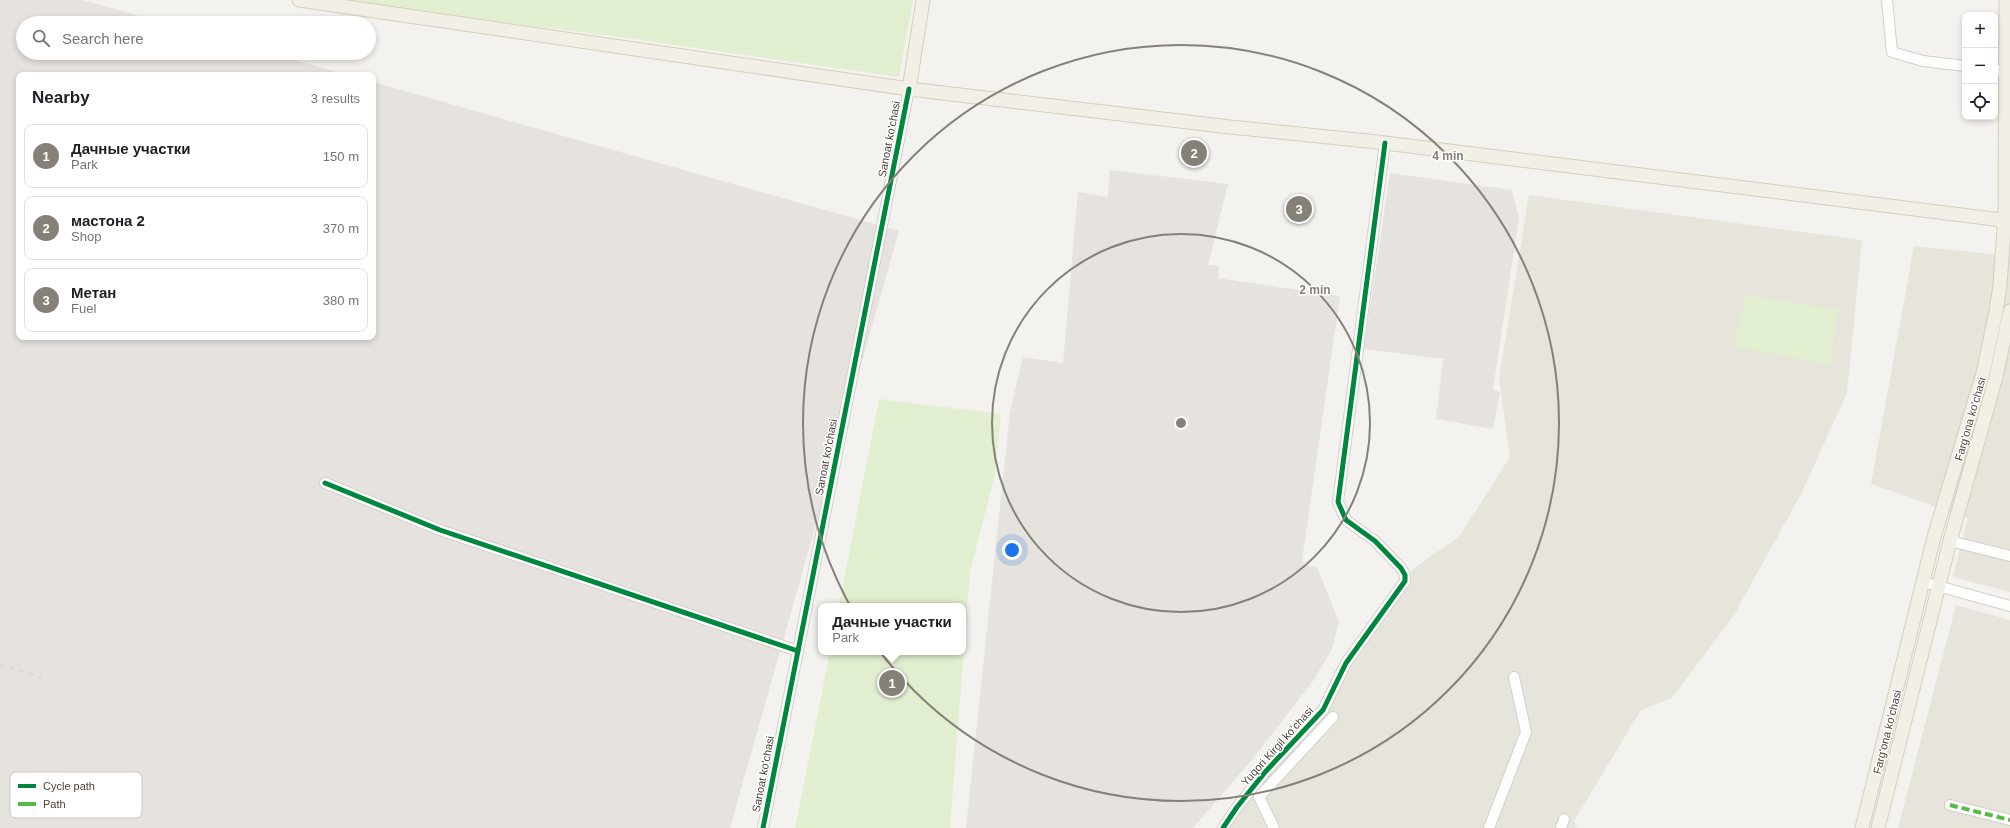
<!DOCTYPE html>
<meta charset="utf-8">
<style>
:root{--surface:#fff;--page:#f2f2f2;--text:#202124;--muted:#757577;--line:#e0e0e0;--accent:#868178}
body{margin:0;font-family:Arial,sans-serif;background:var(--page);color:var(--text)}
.controls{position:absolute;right:12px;top:12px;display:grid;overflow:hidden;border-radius:8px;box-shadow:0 2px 6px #0003}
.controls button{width:36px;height:36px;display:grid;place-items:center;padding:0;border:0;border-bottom:1px solid var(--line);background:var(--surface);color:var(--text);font:20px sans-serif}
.you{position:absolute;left:1012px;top:550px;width:14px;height:14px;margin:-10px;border:3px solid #fff;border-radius:50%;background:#1a73e8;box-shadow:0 0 0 6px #1a73e833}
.badge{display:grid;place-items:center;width:26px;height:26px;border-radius:50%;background:var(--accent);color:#fff;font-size:13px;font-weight:700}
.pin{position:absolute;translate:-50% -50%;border:2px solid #fff;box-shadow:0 1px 4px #0006}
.popup{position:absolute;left:818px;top:603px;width:148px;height:52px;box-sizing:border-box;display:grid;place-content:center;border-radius:8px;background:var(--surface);filter:drop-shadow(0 1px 3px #0005);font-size:13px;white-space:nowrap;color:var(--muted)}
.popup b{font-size:15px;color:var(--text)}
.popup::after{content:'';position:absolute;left:50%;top:100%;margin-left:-8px;border:8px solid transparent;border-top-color:var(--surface)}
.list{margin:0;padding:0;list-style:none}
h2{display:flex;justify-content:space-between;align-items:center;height:52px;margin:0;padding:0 16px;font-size:17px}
h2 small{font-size:13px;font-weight:400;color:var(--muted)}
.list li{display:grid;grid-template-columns:26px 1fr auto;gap:12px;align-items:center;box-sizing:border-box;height:64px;margin:0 8px 8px;padding:0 8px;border:1px solid var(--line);border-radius:8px}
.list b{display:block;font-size:15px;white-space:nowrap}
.list p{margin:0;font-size:13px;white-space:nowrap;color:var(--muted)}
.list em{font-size:13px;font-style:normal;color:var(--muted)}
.icon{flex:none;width:22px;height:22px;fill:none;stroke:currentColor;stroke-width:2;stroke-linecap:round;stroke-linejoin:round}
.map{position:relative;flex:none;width:2010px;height:828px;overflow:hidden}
.search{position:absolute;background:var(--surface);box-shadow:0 2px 6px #0003;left:16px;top:16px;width:360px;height:44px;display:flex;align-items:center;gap:10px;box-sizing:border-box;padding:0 14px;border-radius:22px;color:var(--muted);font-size:15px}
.panel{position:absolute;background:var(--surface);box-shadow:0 2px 6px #0003;left:16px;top:72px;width:360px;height:268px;border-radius:8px}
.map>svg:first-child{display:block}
.residential{fill:#e7e4dc}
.industrial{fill:#e6e2de}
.education{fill:#eae5da}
.green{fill:#e1eecf}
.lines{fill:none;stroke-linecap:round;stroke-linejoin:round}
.minor-casing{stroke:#d2d0cb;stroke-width:12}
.major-casing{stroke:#d6cebb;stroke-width:15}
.minor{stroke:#fdfdfc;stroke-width:10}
.major{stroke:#f2efe6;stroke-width:13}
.rail{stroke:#dbdbda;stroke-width:2.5;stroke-dasharray:5 5;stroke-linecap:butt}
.quiet{stroke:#58b947;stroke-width:4;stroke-dasharray:8 4;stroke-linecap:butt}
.cycleway-casing{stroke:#fff;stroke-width:8}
.cycleway{stroke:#00873e;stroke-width:5}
.ring{fill:none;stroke:#868178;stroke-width:2}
.labels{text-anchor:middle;stroke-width:3;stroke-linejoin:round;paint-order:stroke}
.street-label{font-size:11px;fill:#4b4439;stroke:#fff}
.key{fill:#fff;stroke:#c9c7c4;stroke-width:1}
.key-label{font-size:11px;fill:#4b4439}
.centre{fill:#868178;stroke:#fff;stroke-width:2}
.ring-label{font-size:12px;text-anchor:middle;font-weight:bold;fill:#868178;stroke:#fff;stroke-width:3;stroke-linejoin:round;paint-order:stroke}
</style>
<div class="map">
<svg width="2010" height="828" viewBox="0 0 2010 828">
<rect width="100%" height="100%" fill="#f4f2ee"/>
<g class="residential">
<polygon points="1529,195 1862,240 1847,393 1801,494 1734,615 1672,698 1641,710 1574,821 1577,828 1226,828 1241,805 1321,721 1335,684 1380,621 1414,568 1459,537 1510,457 1499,379"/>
<polygon points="1914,246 2010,256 2010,592 1953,577 1968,518 1871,484"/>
<polygon points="1956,605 2010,620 2010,828 1898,828"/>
</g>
<g class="industrial">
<polygon points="0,0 83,0 164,23 23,23 23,53 270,53 347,75 19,75 19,337 373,337 373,82 899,231 730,828 0,828"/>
<polygon points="1110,170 1228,184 1208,265 1219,266 1218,278 1340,296 1302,560 1307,565 1317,567 1339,622 1332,649 1313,681 1251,761 1193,828 966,828 1010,412 1023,357 1063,363 1078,192 1108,197"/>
<polygon points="1390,173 1512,190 1519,218 1493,389 1500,392 1493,429 1436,419 1443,359 1364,349"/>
</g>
<polygon class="education" points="1955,818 1993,828 1952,828"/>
<g class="green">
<polygon points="327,0 913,0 899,77 612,36"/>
<polygon points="1746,295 1838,310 1830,365 1734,346"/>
<polygon points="879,399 1001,414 995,474 970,572 950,828 795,828 830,652 963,652 963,606 839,606"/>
</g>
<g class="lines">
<g class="minor-casing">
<g id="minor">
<polyline points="1887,0 1892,52 1923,61 1965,66"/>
<polyline points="1995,70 2006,71"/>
<polyline points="325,483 440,530 798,651"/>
<polyline points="1950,541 2010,556"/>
<polyline points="1923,582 2010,606"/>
<polyline points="1950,805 2010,820"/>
<polyline points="763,828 909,89"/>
<path d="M1223,828l14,-21 29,-36 57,-61 23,-47 59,-82v-6l-4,-7 -26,-27 -29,-21 -8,-18c15,-120 32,-239 47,-359"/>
<polyline points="1274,828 1259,797 1333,717"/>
<polyline points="1489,828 1526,732 1514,677"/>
<polyline points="1561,828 1564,819"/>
</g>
</g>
<g class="major-casing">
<g id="major">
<polyline points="299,0 909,89 1230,127 1377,142 2010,221"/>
<polyline points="909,89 923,0"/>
<polyline points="1862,828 1934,537 1983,373 1996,312 2000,285 2005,214 2006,0"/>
<polyline points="1878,828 1950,541 1996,377 2010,311"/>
</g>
</g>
<use href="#minor" class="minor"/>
<use href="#major" class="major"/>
<polyline class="rail" points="0,664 42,678"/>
<polyline class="quiet" points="1950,805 2010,820"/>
<g class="cycleway-casing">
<g id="cycleway">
<polyline points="325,483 440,530 798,651"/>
<polyline points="763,828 909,89"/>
<path d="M1223,828l14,-21 29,-36 57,-61 23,-47 59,-82v-6l-4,-7 -26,-27 -29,-21 -8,-18c15,-120 32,-239 47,-359"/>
</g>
</g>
<use href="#cycleway" class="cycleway"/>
</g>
<g class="ring">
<circle cx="1181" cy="423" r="189"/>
<circle cx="1181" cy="423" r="378"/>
</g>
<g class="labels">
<g class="street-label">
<text transform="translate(889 139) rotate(-79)" y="4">Sanoat ko'chasi</text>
<text transform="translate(1970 419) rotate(-74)" y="4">Fargʻona koʻchasi</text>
<text transform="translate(826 457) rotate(-79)" y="4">Sanoat ko'chasi</text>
<text transform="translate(1887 732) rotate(-76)" y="4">Fargʻona koʻchasi</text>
<text transform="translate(1277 746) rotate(-48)" y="4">Yuqori Kirgil koʻchasi</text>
<text transform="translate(763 774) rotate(-79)" y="4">Sanoat ko'chasi</text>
</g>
</g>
<rect x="10" y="772" width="132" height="46" rx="6" class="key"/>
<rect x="18" y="784" width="18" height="4" fill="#00873e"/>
<rect x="18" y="802" width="18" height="4" fill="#58b947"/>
<g class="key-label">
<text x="43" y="790">Cycle path</text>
<text x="43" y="808">Path</text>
</g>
<circle cx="1181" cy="423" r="6" class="centre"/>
<g class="ring-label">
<text x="1448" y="160">4 min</text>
<text x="1315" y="294">2 min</text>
</g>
</svg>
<div class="controls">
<button>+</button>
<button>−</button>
<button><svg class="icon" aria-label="locate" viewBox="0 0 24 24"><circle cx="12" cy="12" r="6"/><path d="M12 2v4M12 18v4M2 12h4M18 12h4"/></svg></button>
</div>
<div class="you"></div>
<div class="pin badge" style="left:892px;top:683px">1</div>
<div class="popup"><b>Дачные участки</b>Park</div>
<div class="pin badge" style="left:1194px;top:153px">2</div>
<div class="pin badge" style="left:1299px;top:209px">3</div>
<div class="search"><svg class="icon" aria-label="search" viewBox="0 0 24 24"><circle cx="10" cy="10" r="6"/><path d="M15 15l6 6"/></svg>Search here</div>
<section class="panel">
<h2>Nearby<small>3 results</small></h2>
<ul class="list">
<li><span class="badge">1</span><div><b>Дачные участки</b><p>Park</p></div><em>150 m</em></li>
<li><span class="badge">2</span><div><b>мастона 2</b><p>Shop</p></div><em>370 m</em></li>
<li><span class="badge">3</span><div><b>Метан</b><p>Fuel</p></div><em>380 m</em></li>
</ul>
</section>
</div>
